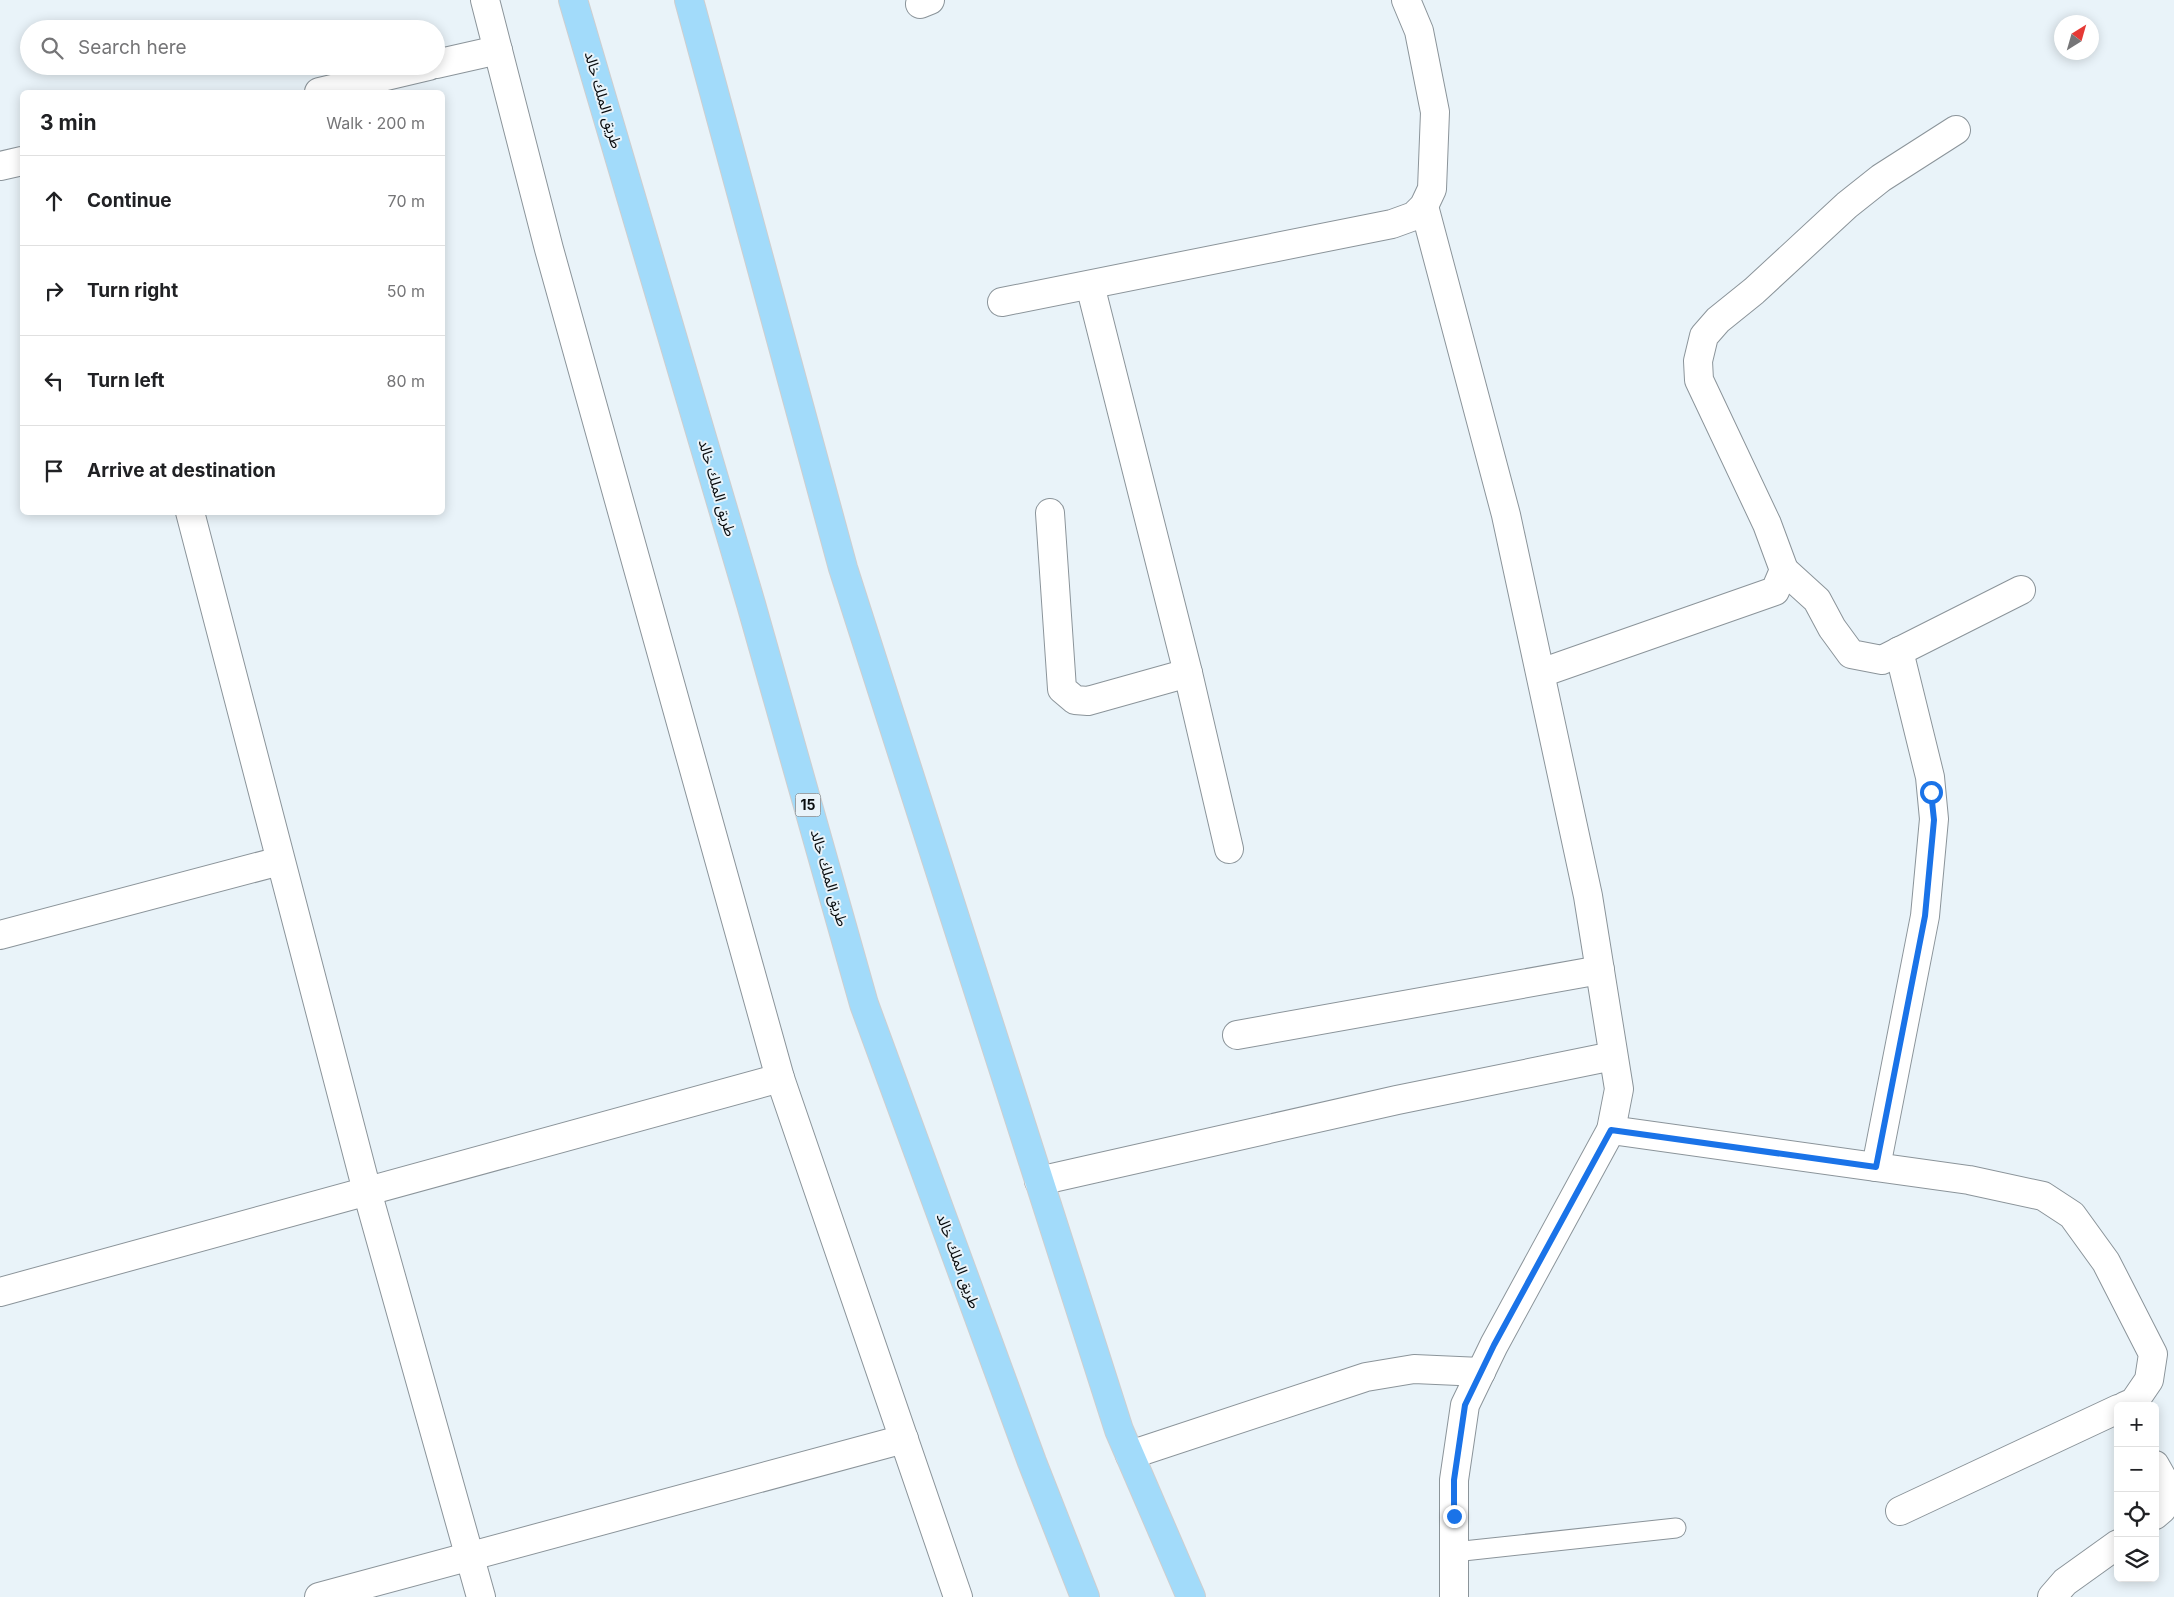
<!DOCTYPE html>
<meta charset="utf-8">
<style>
:root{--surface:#fff;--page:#f2f2f2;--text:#202124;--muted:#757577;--line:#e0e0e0}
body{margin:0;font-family:Inter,"Noto Sans Arabic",sans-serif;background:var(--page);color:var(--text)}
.controls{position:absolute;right:15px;bottom:15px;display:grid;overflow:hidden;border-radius:8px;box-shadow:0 2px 12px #0003}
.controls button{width:45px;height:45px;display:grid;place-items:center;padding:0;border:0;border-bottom:1px solid var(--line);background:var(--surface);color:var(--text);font:25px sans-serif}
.compass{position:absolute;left:2054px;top:15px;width:45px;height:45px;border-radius:50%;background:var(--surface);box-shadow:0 2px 12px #0003;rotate:37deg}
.stop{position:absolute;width:15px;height:15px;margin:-11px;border:4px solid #1a73e8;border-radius:50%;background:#fff}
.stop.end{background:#1a73e8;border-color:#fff;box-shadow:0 1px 5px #0008}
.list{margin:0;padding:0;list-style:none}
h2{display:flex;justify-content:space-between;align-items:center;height:65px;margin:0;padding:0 20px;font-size:21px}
h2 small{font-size:16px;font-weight:400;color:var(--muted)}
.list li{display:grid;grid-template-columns:32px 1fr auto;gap:15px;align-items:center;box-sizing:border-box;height:90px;padding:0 20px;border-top:1px solid var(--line)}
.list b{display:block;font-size:19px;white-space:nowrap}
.list em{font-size:16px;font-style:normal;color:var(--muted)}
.icon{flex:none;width:28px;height:28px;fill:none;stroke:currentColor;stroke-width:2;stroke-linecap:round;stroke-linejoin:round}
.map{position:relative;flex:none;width:2174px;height:1597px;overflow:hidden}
.search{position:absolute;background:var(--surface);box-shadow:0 2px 12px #0003;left:20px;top:20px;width:425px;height:55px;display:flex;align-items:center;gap:12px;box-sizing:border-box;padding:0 18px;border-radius:28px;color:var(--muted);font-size:19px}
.panel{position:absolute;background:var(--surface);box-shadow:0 2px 12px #0003;left:20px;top:90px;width:425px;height:425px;border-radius:8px}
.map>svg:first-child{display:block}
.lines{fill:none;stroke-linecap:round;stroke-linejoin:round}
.service-casing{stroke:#8b949a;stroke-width:21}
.minor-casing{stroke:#8b949a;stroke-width:30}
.tertiary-casing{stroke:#8b949a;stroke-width:30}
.trunk-casing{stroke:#cececf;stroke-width:30}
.service{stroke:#fff;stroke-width:19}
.minor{stroke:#fff;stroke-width:28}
.tertiary{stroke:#fff;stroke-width:28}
.trunk{stroke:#a2dbfa;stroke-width:28}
.route{stroke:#1a73e8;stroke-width:6}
.labels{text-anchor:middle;stroke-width:4;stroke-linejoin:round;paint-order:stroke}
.shield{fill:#e9f3f9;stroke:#4c5154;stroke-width:1}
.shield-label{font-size:14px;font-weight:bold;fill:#090c0e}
.street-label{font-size:15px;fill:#090c0e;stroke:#e9f3f9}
</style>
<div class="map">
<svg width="2174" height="1597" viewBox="0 0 2174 1597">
<rect width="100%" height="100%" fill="#e9f3f9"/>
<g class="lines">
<g class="service-casing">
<polyline id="service" points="1454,1552 1676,1528"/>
</g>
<g class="minor-casing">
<g id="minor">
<polyline points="920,4 930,0"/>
<polyline points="436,64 498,50"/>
<polyline points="319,92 429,66"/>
<polyline points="0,166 22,161"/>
<polyline points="1424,206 1506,515 1588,896 1619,1089 1611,1130 1494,1345 1465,1405 1454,1480 1454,1597"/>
<polyline points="1090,285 1188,673 1229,849"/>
<polyline points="1002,302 1392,224 1414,216 1424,206 1432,189 1435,112 1419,31 1406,0"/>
<polyline points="190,512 367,1191 481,1597"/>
<polyline points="1050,513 1062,689 1075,700 1088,701 1188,673"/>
<polyline points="1784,570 1817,600 1832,628 1851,654 1882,660 2021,590"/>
<polyline points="1541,673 1775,591 1784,570 1767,524 1699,380 1698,361 1704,336 1718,320 1754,291 1847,205 1881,178 1956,130"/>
<polyline points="0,935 280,861"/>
<polyline points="1237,1035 1600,970"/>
<polyline points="1611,1130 1969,1180 2043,1196 2072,1215 2106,1262 2153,1354 2149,1380 2134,1402 2125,1406"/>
<polyline points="1876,1167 1925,916 1934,819 1930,777 1899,651"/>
<polyline points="1039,1181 1397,1100 1613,1056"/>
<polyline points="0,1292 780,1078"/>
<polyline points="1130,1455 1366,1377 1414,1369 1481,1372"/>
<polyline points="2155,1465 2169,1490 2162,1509 2155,1515"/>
<polyline points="1900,1511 2118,1409"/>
<polyline points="319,1597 904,1439"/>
<polyline points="2052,1597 2065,1582 2118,1544"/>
</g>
</g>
<g class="tertiary-casing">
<polyline id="tertiary" points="485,0 549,249 780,1078 958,1597"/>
</g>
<g class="trunk-casing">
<g id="trunk">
<polyline points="573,0 751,604 864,1004 1032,1462 1085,1597"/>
<polyline points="689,0 843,568 1119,1430 1191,1597"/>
</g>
</g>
<use href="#service" class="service"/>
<use href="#minor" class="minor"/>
<use href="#tertiary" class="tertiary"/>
<use href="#trunk" class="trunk"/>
</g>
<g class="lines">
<polyline class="route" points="1454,1516 1454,1480 1465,1405 1494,1345 1611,1130 1876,1167 1925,916 1934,820 1931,792"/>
</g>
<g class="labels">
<rect class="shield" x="795.5" y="793.5" width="25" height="23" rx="4"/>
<g class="shield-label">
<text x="808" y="810">15</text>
</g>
<g class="street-label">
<text transform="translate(603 100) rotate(74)" y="5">طريق الملك خالد</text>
<text transform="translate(717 488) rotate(74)" y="5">طريق الملك خالد</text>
<text transform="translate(829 878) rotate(74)" y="5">طريق الملك خالد</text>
<text transform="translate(958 1261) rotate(70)" y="5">طريق الملك خالد</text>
</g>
</g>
</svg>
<div class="controls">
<button>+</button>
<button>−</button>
<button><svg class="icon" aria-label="locate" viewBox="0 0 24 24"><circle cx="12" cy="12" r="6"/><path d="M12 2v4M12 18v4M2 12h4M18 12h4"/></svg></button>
<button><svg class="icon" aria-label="layers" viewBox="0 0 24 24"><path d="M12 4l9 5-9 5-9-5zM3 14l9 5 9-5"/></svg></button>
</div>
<svg class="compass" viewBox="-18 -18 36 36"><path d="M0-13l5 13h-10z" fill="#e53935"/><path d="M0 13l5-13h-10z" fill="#757577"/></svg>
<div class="stop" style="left:1931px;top:792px"></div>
<div class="stop end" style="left:1454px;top:1516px"></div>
<div class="search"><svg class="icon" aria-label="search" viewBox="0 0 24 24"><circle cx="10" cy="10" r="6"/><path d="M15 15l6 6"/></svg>Search here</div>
<section class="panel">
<h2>3 min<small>Walk · 200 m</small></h2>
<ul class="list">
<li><svg class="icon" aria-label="ahead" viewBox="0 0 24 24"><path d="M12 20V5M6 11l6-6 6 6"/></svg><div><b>Continue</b></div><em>70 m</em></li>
<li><svg class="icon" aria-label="right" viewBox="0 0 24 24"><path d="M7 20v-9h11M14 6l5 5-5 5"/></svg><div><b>Turn right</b></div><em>50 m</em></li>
<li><svg class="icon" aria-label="left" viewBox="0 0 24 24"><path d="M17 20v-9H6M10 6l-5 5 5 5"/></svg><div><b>Turn left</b></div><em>80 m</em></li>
<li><svg class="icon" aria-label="arrive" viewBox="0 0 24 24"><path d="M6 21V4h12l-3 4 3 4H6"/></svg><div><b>Arrive at destination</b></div></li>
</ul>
</section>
</div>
